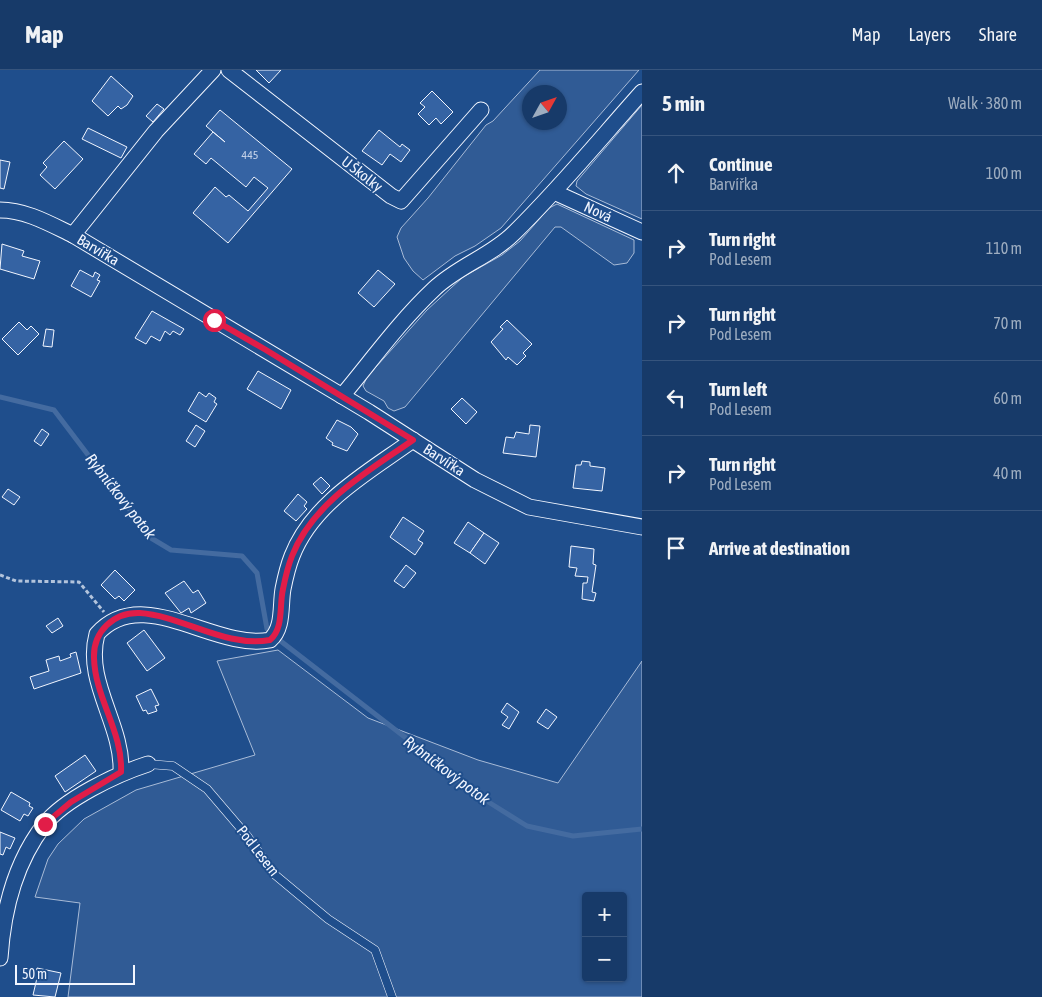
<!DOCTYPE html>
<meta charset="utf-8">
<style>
:root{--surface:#173a69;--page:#244571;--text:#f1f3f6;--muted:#9eadc0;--line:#36547d}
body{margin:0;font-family:"Asap Condensed",sans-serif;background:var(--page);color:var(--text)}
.controls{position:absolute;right:15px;bottom:15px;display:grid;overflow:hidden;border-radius:5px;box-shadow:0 1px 4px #0004}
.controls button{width:45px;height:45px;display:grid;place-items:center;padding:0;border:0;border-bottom:1px solid var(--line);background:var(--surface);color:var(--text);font:25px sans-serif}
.compass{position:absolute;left:522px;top:15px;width:45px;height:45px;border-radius:50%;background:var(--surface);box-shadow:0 1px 4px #0004;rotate:50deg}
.scale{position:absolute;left:15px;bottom:12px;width:120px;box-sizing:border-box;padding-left:5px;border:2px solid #f2f6ff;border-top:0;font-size:14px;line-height:18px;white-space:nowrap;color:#f2f6ff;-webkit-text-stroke:4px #1f4e8c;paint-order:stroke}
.stop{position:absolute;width:15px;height:15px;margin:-11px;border:4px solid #e11d48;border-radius:50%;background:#fff}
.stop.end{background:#e11d48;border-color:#fff;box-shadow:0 1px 5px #0008}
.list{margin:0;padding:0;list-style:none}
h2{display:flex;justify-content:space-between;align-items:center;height:65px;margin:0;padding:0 20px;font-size:21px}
h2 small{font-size:16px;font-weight:400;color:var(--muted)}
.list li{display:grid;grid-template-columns:32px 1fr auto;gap:15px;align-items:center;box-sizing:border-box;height:75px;padding:0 20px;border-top:1px solid var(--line)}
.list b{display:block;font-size:19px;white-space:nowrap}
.list p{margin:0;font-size:16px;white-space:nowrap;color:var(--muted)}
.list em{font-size:16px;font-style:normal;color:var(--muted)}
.icon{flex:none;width:28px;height:28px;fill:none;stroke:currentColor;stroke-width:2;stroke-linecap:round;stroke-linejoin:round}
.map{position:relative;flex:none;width:642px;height:927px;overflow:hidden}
header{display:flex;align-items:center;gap:30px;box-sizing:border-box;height:70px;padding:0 25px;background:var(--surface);border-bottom:1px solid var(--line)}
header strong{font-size:24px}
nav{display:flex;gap:28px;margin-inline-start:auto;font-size:18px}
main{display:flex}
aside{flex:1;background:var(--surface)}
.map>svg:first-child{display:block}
.built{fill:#305b95;stroke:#a8bbd7;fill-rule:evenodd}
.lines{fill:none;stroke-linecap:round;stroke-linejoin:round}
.stream{stroke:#446ba0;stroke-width:5}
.building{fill:#3563a3;stroke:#f2f6ff}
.lane-casing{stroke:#f2f6ff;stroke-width:9}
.street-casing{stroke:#f2f6ff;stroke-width:17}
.path{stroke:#b3c4dc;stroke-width:3;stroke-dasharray:4 2.5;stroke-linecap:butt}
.lane{stroke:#1f4e8c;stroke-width:8}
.street{stroke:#1f4e8c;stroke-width:15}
.route{stroke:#e11d48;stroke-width:6}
.labels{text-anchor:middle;stroke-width:4;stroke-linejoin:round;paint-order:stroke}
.number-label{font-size:12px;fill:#c3d1e8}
.street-label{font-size:15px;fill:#f2f6ff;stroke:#1f4e8c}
.water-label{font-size:16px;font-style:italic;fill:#f2f6ff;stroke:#1f4e8c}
</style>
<header>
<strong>Map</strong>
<nav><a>Map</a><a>Layers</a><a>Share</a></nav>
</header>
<main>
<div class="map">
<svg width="642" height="927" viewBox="0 0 642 927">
<rect width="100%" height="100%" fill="#1f4e8c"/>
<g class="built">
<path d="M540,0h99l-138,158 -26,18 -20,10 -32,24 -10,-9 -9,-13 -7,-21 4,-9 27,-30 58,-73 7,-4zM530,22h30v30h-30z"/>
<polygon points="642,35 642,149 586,124 576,116 577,111"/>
<polygon points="557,134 634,170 634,183 627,193 614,195 561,157 555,157 405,337 394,341 388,338 384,331 366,321 363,316 367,307 427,240 463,207 502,185 520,171 549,138"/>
<path d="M278,580l90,68 110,42 80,23 84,-122v336h-574l12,-94 -45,-6 13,-38 10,-15 26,-25 52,-29 119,-35 -38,-94zM586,826h37v82h-37z"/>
</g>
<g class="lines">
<g class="stream">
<polyline points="0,327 54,340 151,468 171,480 242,486 257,503 267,559"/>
<polyline points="278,569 490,733 527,756 573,766 642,759"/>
</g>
</g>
<g class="building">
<polygon points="256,0 281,0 269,13"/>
<polygon points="111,6 133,26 127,35 121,39 118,36 108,46 92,31"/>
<polygon points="432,21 453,42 441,54 436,48 429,55 418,44 425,37 420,33"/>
<polygon points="157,34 164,39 153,52 146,46"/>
<polygon points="220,40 292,99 228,173 193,143 215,117 226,127 229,125 248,141 268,118 254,107 246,117 211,88 206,94 194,84 213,62 225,72 206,56"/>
<polygon points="88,58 127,77 121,88 82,69"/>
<polygon points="379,60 400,77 402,74 410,80 401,92 390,84 382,95 362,81"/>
<polygon points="64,71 83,89 55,119 40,105 47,97 43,93"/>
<polygon points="0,90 10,92 4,119 0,118"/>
<polygon points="2,174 24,181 22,186 40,191 34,209 0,199"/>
<polygon points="80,200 93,207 95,202 100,205 97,210 100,211 91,227 71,216"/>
<polygon points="378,200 395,214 374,237 358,223"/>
<polygon points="152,241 184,259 180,265 173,261 170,265 165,261 160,271 151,266 146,274 135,268"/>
<polygon points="507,250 532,274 523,283 526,286 517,295 508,287 506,290 491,272 503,259 500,257"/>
<polygon points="19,252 27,260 31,256 39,264 18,285 2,269"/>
<polygon points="46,259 54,260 52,277 43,276"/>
<polygon points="258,301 291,320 281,339 247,319"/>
<polygon points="199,322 206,327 209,323 216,328 214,332 217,334 206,352 188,341"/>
<polygon points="462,328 477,342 466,354 451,339"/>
<polygon points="337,350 351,357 358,364 347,381 332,375 333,373 326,368"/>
<polygon points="196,355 205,361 195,377 186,371"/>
<polygon points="530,355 540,356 536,387 503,383 506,367 514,368 516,362 529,364"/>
<polygon points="42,359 49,364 41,376 34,371"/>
<polygon points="582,391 590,392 590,396 605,398 602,421 573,418 576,395 581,395"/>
<polygon points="321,407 330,416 322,424 313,414"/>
<polygon points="8,419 20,427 14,435 2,427"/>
<polygon points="298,424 307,432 304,436 307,439 296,451 284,441"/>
<polygon points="403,447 424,461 418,470 423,473 415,485 390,467"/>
<polygon points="468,452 484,463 470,483 454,473"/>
<polygon points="484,463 499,473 485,494 470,483"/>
<polygon points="571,476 594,479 593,494 596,495 592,522 596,523 594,531 582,529 583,513 587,513 588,507 575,506 577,498 569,497"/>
<polygon points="406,495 416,503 404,518 394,511"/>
<polygon points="115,500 135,520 124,531 119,526 115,529 101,515"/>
<polygon points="184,511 193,523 198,520 206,533 191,543 189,538 181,543 165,523"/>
<polygon points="58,548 63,556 52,563 46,556"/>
<polygon points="144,560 165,588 147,601 127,573"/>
<polygon points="76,582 81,603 34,619 30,607 49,601 46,590 59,586 60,591 71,587 70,584"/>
<polygon points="151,619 159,635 155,636 157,641 148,644 146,640 143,641 136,626"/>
<polygon points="507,633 519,642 509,659 502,655 508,647 501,642"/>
<polygon points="546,639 557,647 548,659 537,652"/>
<polygon points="85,685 96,701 65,722 55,706"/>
<polygon points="11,722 30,733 29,736 33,738 28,746 24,744 20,751 1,740"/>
<polygon points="0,762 15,768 10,779 6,777 3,785 0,784"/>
<polygon points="37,898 61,903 55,927 33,925 37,908 35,907"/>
</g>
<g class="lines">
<g class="lane-casing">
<polyline id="lane" points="148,694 173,696 207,719 248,767 274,804 328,849 375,880 392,927"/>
</g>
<g class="street-casing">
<g id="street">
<polyline points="229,0 391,126 401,131 481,40"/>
<polyline points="554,122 642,162"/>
<path d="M0,140c26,0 50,14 73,25l296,177 106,68 54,27 113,20"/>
<polyline points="73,165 156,61 213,0"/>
<path d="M342,326c30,-36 58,-75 92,-107 24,-23 57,-33 80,-56 46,-45 86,-94 128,-141"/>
<path d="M121,702c2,-48 -37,-90 -24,-138 46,-51 117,17 173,6 14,-12 10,-34 13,-51 2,-10 5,-23 9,-33 21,-54 77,-84 121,-116"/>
<path d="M0,888c3,-46 15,-95 44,-133 20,-26 73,-51 104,-61"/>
</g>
</g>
<polyline class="path" points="0,505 16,511 79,512 104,542"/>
<use href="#lane" class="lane"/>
<use href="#street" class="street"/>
</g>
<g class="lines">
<path class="route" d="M45,754l26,-22 50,-30c2,-40 -26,-74 -27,-114 -1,-26 19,-46 46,-45 43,3 85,35 130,27 14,-12 9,-34 13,-51 2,-10 5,-23 9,-33 21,-54 77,-85 121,-116l-147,-90 -52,-30"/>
</g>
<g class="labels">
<g class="number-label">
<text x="250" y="89">445</text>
</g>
<g class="street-label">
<text transform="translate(362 104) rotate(38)" y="5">U Školky</text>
<text transform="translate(598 142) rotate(25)" y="5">Nová</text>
<text transform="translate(98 180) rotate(31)" y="5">Barvířka</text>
<text transform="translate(444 390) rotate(33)" y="5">Barvířka</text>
<text transform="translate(258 781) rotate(52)" y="5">Pod Lesem</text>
</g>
<g class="water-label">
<text transform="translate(121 426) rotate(52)" y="6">Rybníčkový potok</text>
<text transform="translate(447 700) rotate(37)" y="6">Rybníčkový potok</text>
</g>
</g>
</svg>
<div class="controls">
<button>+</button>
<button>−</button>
</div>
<svg class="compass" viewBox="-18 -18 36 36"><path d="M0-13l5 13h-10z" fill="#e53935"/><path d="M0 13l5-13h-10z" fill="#9eadc0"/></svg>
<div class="scale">50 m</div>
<div class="stop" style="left:214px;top:250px"></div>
<div class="stop end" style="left:45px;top:754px"></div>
</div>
<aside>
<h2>5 min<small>Walk · 380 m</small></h2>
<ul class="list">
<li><svg class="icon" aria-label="ahead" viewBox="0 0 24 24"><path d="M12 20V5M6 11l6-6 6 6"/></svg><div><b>Continue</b><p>Barvířka</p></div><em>100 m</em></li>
<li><svg class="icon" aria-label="right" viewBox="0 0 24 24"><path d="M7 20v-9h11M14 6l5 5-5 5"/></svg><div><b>Turn right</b><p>Pod Lesem</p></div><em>110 m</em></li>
<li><svg class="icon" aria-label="right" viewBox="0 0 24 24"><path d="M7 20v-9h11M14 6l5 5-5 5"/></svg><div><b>Turn right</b><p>Pod Lesem</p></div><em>70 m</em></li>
<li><svg class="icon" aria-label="left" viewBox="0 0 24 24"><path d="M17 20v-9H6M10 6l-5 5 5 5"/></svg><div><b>Turn left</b><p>Pod Lesem</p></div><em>60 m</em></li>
<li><svg class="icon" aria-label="right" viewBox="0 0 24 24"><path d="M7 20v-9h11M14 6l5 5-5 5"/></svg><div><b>Turn right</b><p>Pod Lesem</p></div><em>40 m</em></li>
<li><svg class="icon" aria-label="arrive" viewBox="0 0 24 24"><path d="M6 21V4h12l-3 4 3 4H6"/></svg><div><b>Arrive at destination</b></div></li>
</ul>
</aside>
</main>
